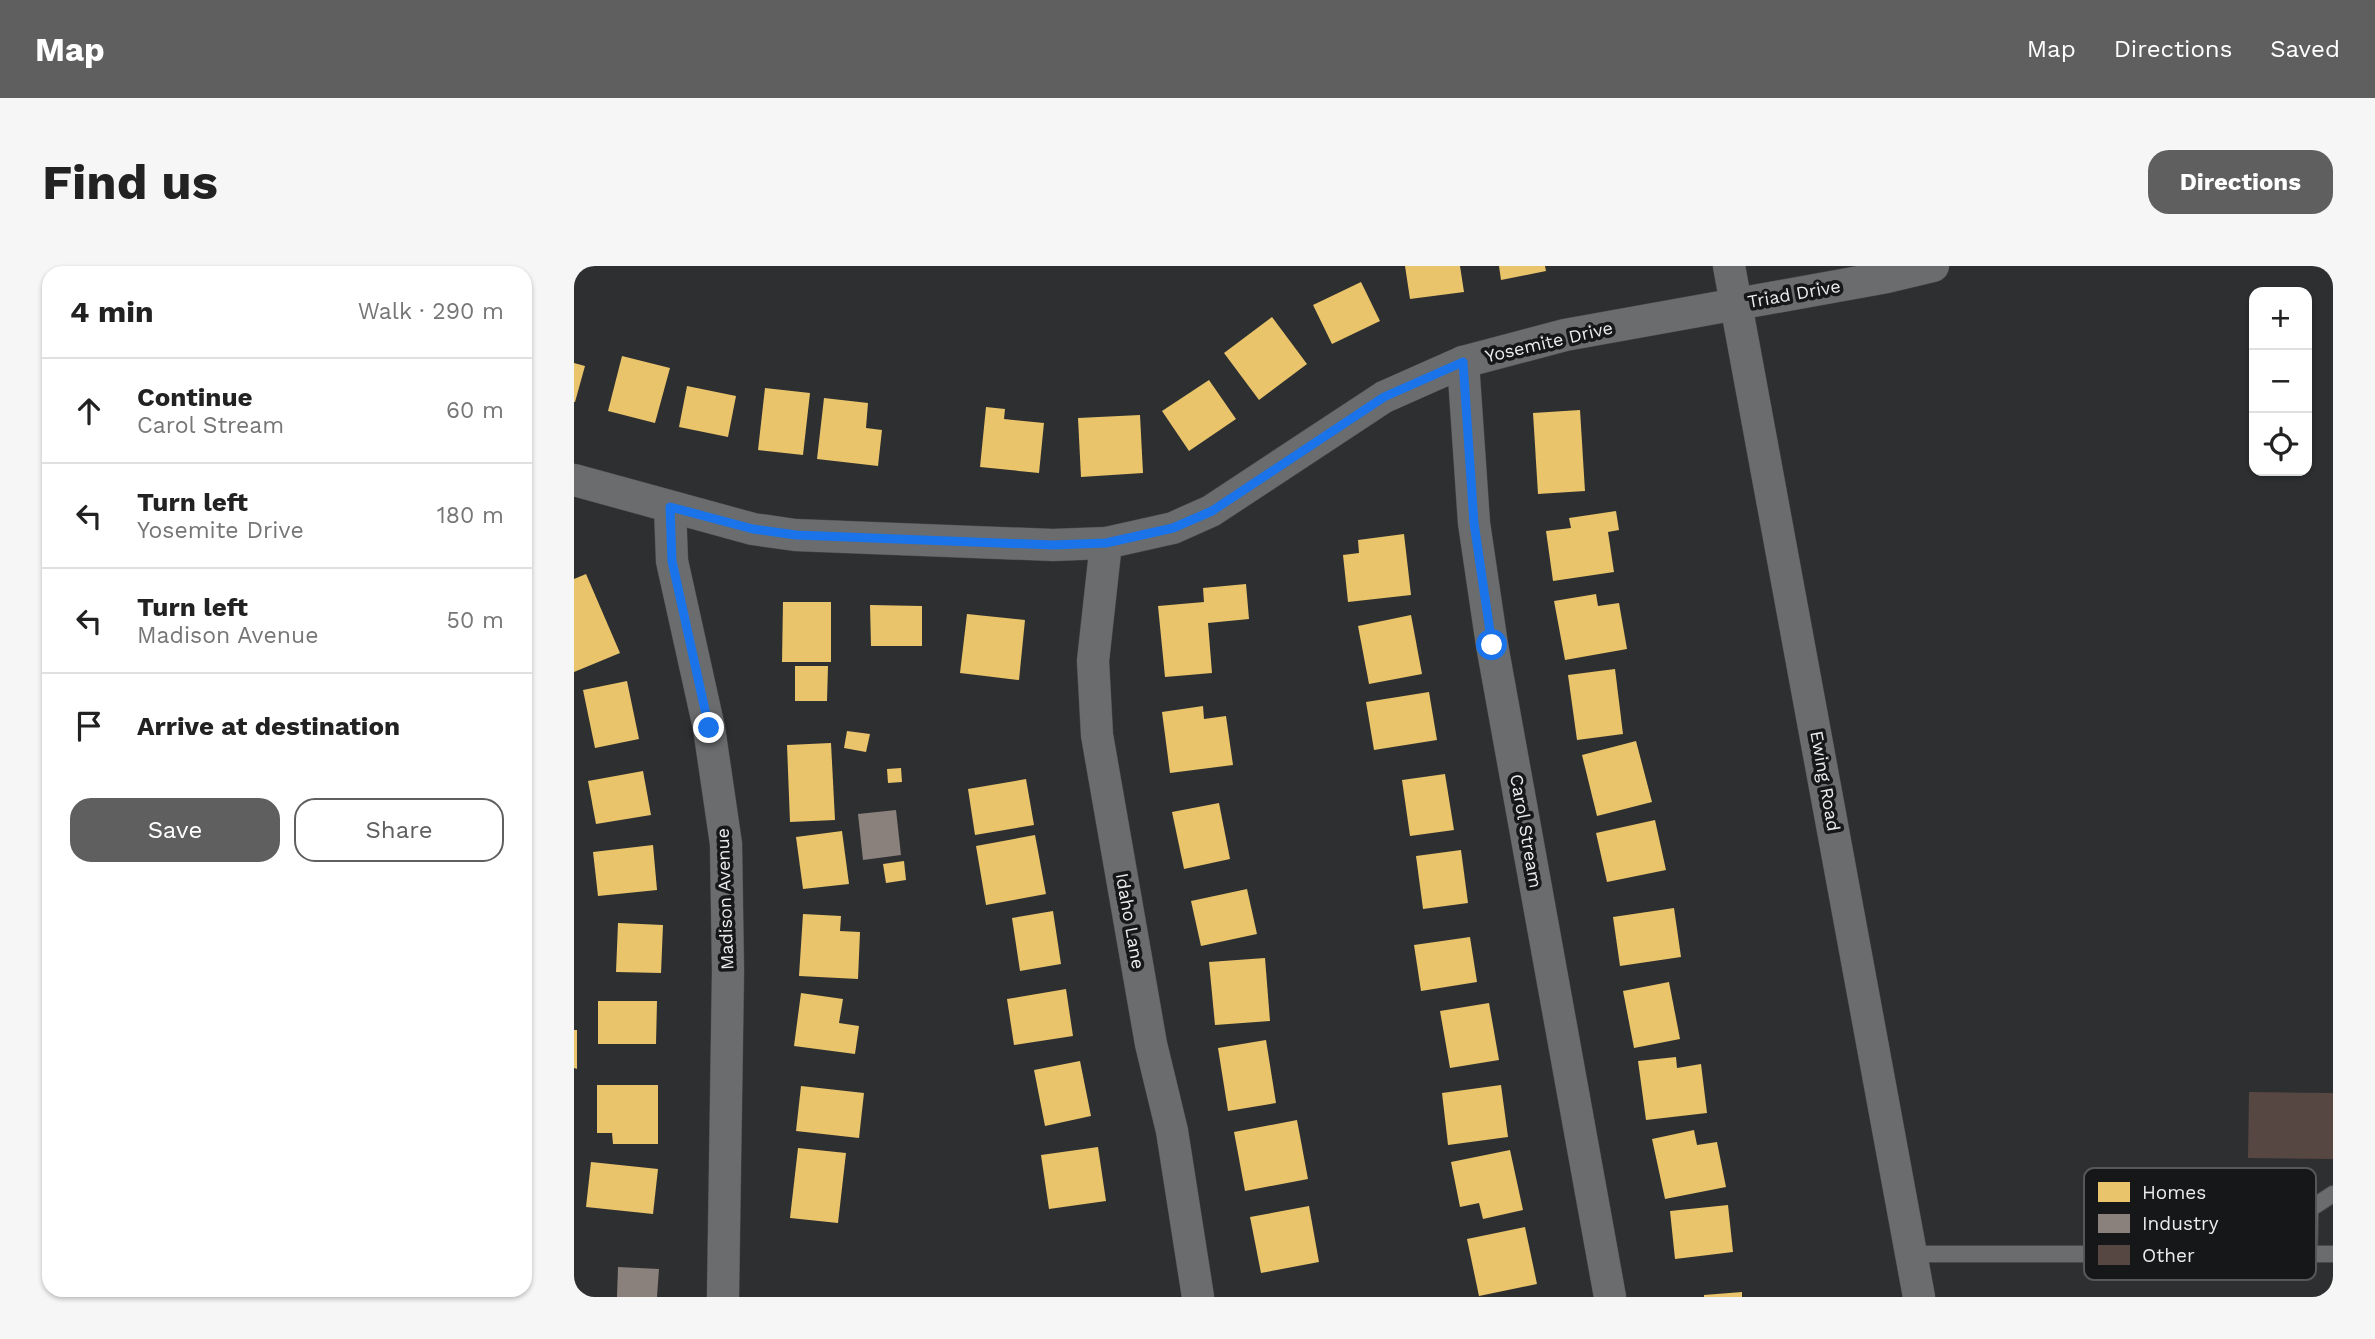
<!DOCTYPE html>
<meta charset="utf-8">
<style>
:root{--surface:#fff;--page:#f6f6f6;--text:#222;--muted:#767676;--line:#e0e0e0;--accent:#5f5f60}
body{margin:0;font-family:"Work Sans",sans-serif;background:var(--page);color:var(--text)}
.controls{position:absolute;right:21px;top:21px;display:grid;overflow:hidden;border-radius:14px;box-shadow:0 2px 5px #0004}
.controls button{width:63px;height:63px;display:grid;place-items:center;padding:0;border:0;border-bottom:2px solid var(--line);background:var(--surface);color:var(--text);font:35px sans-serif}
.stop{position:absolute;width:21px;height:21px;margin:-16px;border:5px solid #1a73e8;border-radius:50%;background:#fff}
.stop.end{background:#1a73e8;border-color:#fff;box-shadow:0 2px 7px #0008}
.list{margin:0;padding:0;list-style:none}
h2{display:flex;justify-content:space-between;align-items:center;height:91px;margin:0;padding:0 28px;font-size:30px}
h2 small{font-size:23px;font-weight:400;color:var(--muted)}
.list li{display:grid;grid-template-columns:46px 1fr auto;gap:21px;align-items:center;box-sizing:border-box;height:105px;padding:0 28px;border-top:2px solid var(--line)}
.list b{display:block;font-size:26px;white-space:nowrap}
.list p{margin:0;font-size:23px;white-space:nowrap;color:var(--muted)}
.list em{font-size:23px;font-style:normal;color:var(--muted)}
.actions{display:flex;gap:14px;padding:21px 28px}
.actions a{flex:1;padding:16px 0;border:2px solid var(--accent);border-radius:21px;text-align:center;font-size:24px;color:var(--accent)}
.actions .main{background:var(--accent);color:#fff}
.icon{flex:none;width:38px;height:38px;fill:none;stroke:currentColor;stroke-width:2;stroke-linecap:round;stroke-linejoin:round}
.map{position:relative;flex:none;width:1759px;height:1031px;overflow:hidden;border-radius:21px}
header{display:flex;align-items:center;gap:42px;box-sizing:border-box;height:98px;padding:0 35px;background:var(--accent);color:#fff}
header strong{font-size:33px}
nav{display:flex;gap:38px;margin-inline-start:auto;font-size:24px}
.intro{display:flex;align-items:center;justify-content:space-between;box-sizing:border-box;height:168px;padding:0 42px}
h1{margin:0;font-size:49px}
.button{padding:18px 32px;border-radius:21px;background:var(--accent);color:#fff;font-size:24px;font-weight:700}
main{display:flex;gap:42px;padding:0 42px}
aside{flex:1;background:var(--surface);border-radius:21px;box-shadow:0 2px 5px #0004}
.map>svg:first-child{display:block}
.homes{fill:#e9c46a}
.industry{fill:#8a817c}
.building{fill:#564743}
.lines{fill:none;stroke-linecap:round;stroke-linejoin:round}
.lane-casing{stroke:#494a4c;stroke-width:18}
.street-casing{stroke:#494a4c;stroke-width:33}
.lane{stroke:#6b6c6d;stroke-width:16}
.street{stroke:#6b6c6d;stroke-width:32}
.route{stroke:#1a73e8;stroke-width:9}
.labels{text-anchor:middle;stroke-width:7;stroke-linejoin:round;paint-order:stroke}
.street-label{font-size:18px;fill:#ebecee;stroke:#161719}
.key{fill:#161719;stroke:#565759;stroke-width:2}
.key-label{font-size:19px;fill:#ebecee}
</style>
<header>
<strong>Map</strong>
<nav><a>Map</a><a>Directions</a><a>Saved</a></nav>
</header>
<div class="intro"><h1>Find us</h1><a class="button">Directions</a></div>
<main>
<aside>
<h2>4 min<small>Walk · 290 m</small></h2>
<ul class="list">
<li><svg class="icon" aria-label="ahead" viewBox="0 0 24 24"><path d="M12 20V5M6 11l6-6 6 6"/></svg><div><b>Continue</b><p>Carol Stream</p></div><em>60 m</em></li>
<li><svg class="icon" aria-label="left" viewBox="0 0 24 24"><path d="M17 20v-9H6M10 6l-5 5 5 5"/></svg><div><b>Turn left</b><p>Yosemite Drive</p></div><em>180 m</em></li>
<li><svg class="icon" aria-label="left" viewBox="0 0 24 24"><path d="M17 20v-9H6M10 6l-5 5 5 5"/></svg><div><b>Turn left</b><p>Madison Avenue</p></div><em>50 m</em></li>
<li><svg class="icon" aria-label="arrive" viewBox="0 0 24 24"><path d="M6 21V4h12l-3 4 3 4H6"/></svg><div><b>Arrive at destination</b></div></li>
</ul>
<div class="actions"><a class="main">Save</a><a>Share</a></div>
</aside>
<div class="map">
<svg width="1759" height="1031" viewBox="0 0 1759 1031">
<rect width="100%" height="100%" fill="#2e2f31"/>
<g class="homes">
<polygon points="831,0 886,0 890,26 836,33"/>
<polygon points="925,0 971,0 972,5 927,14"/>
<polygon points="787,16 806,55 758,78 739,39"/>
<polygon points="698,51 733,98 685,134 650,87"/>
<polygon points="48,90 96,102 81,157 34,145"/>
<polygon points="0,97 11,100 1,136 0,136"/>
<polygon points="635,114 662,153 615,185 588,145"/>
<polygon points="113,120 162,130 154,171 105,161"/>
<polygon points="191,122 236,127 229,189 184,184"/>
<polygon points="250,132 294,137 292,162 308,164 304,200 243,193"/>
<polygon points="412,141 431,143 430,153 470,157 465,207 406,201"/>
<polygon points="1006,144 1011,225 964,228 959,147"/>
<polygon points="566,149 569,207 507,211 504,152"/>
<polygon points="1042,245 1045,264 1034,266 1040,306 979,315 972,265 997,262 995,252"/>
<polygon points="830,268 837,329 774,336 769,289 785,287 784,274"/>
<polygon points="12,308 46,387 0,406 0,313"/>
<polygon points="672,318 675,353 634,357 638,407 591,411 584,340 630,336 629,322"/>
<polygon points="1022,328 1024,340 1045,337 1053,383 991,394 980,335"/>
<polygon points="209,336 257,336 257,396 208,396"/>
<polygon points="296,339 348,340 348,380 297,380"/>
<polygon points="393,348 451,354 445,414 386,407"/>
<polygon points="837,349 848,408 795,418 784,360"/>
<polygon points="221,400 254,400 253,435 221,435"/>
<polygon points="1041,403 1049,468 1003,474 994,409"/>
<polygon points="53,415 65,473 21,482 9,424"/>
<polygon points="855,426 863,474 800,484 792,436"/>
<polygon points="629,440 630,453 652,450 659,499 596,507 588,446"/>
<polygon points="273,465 296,468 292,486 270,482"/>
<polygon points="1062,475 1078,536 1023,550 1008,489"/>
<polygon points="257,477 261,554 216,556 213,479"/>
<polygon points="327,502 328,516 314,517 313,503"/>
<polygon points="69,505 77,549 22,558 14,515"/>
<polygon points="871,508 880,564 836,570 828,514"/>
<polygon points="452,513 460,559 401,569 394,523"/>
<polygon points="645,537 656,593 610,603 598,546"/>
<polygon points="1081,554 1092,604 1033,616 1022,567"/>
<polygon points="268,565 275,618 229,623 222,571"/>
<polygon points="461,569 472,628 412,639 402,580"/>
<polygon points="79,579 83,624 24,630 19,586"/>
<polygon points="887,584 894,637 849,643 842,590"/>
<polygon points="330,595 332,614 312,617 309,598"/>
<polygon points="673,623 683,668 627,680 617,635"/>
<polygon points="1100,642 1107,691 1046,700 1039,651"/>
<polygon points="479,645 487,698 446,705 438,652"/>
<polygon points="229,648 267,650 266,665 286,666 284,713 225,710"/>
<polygon points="44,657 89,659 87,707 42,706"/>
<polygon points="896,671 903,716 847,725 840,679"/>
<polygon points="691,692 696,755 641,759 635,696"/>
<polygon points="1095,716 1106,773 1060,782 1049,725"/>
<polygon points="492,723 499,770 440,779 433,733"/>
<polygon points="227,727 269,733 265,757 285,760 281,788 220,780"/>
<polygon points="24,735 83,735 82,778 24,778"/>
<polygon points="915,737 925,794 876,802 866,745"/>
<polygon points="0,764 3,764 3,803 0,802"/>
<polygon points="692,774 702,837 654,845 644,782"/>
<polygon points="1102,791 1103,802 1127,798 1133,847 1072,854 1064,795"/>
<polygon points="506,795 517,850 471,860 460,804"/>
<polygon points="23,819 84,819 84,878 39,878 38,867 23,867"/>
<polygon points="927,819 934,871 874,879 868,827"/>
<polygon points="227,820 290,827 285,872 222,865"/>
<polygon points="723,854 734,913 671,925 660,866"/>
<polygon points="1120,864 1123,879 1143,876 1152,921 1091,933 1078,873"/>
<polygon points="524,881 532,935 475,943 467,889"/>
<polygon points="224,882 272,887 264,957 216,952"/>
<polygon points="936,884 949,944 909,953 905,937 886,941 877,896"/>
<polygon points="17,896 84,903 79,948 12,941"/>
<polygon points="1154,939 1159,986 1101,993 1096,945"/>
<polygon points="735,940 745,996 687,1007 676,951"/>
<polygon points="951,961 963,1018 905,1030 893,973"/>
<polygon points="1168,1026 1168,1031 1130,1031 1130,1029"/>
</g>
<g class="industry">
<polygon points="322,544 327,589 289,594 284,548"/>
<polygon points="44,1001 85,1003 83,1031 43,1031"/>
</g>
<polygon class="building" points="1675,826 1759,827 1759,893 1674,892"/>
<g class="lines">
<g class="lane-casing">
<g id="lane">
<polyline points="1338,988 1759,988"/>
<path d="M1658,988c0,-12 -2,-27 1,-38 6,-26 40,-37 62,-23 6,3 11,11 15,16"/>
<polyline points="1735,988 1736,943 1759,928"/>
</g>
</g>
<g class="street-casing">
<g id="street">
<polyline points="1155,0 1345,1031"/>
<polyline points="889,96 900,257 918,379 1036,1031"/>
<polyline points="0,214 179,263 221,269 479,279 532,277 599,262 637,245 810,131 889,96 991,69 1313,11 1359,0"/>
<polyline points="96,241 98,295 135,462 152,578 154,705 149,1031"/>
<polyline points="532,277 519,395 523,469 577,778 598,865 624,1031"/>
</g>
</g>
<use href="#lane" class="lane"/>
<use href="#street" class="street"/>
</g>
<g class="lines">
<polyline class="route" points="135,462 98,295 96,241 179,263 222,269 479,279 532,277 599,262 638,245 810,131 889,96 900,257 918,379"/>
</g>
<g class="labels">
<g class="street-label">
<text transform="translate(1220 28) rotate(-10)" y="6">Triad Drive</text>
<text transform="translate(975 76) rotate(-13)" y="6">Yosemite Drive</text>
<text transform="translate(1251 515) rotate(80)" y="6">Ewing Road</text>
<text transform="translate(952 565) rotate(80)" y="6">Carol Stream</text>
<text transform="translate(151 633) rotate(-92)" y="6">Madison Avenue</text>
<text transform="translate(556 655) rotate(80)" y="6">Idaho Lane</text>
</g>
</g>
<rect x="1510" y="902" width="232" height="112" rx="10" class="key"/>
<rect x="1524" y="916" width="32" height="20" fill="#e9c46a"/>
<rect x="1524" y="948" width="32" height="19" fill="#8a817c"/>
<rect x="1524" y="979" width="32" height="20" fill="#564743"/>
<g class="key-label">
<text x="1568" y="933">Homes</text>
<text x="1568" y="964">Industry</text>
<text x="1568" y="996">Other</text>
</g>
</svg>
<div class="controls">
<button>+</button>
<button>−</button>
<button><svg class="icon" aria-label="locate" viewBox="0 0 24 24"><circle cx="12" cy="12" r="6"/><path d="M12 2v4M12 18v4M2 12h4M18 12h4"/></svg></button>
</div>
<div class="stop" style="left:918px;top:379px"></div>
<div class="stop end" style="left:135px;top:462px"></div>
</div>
</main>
